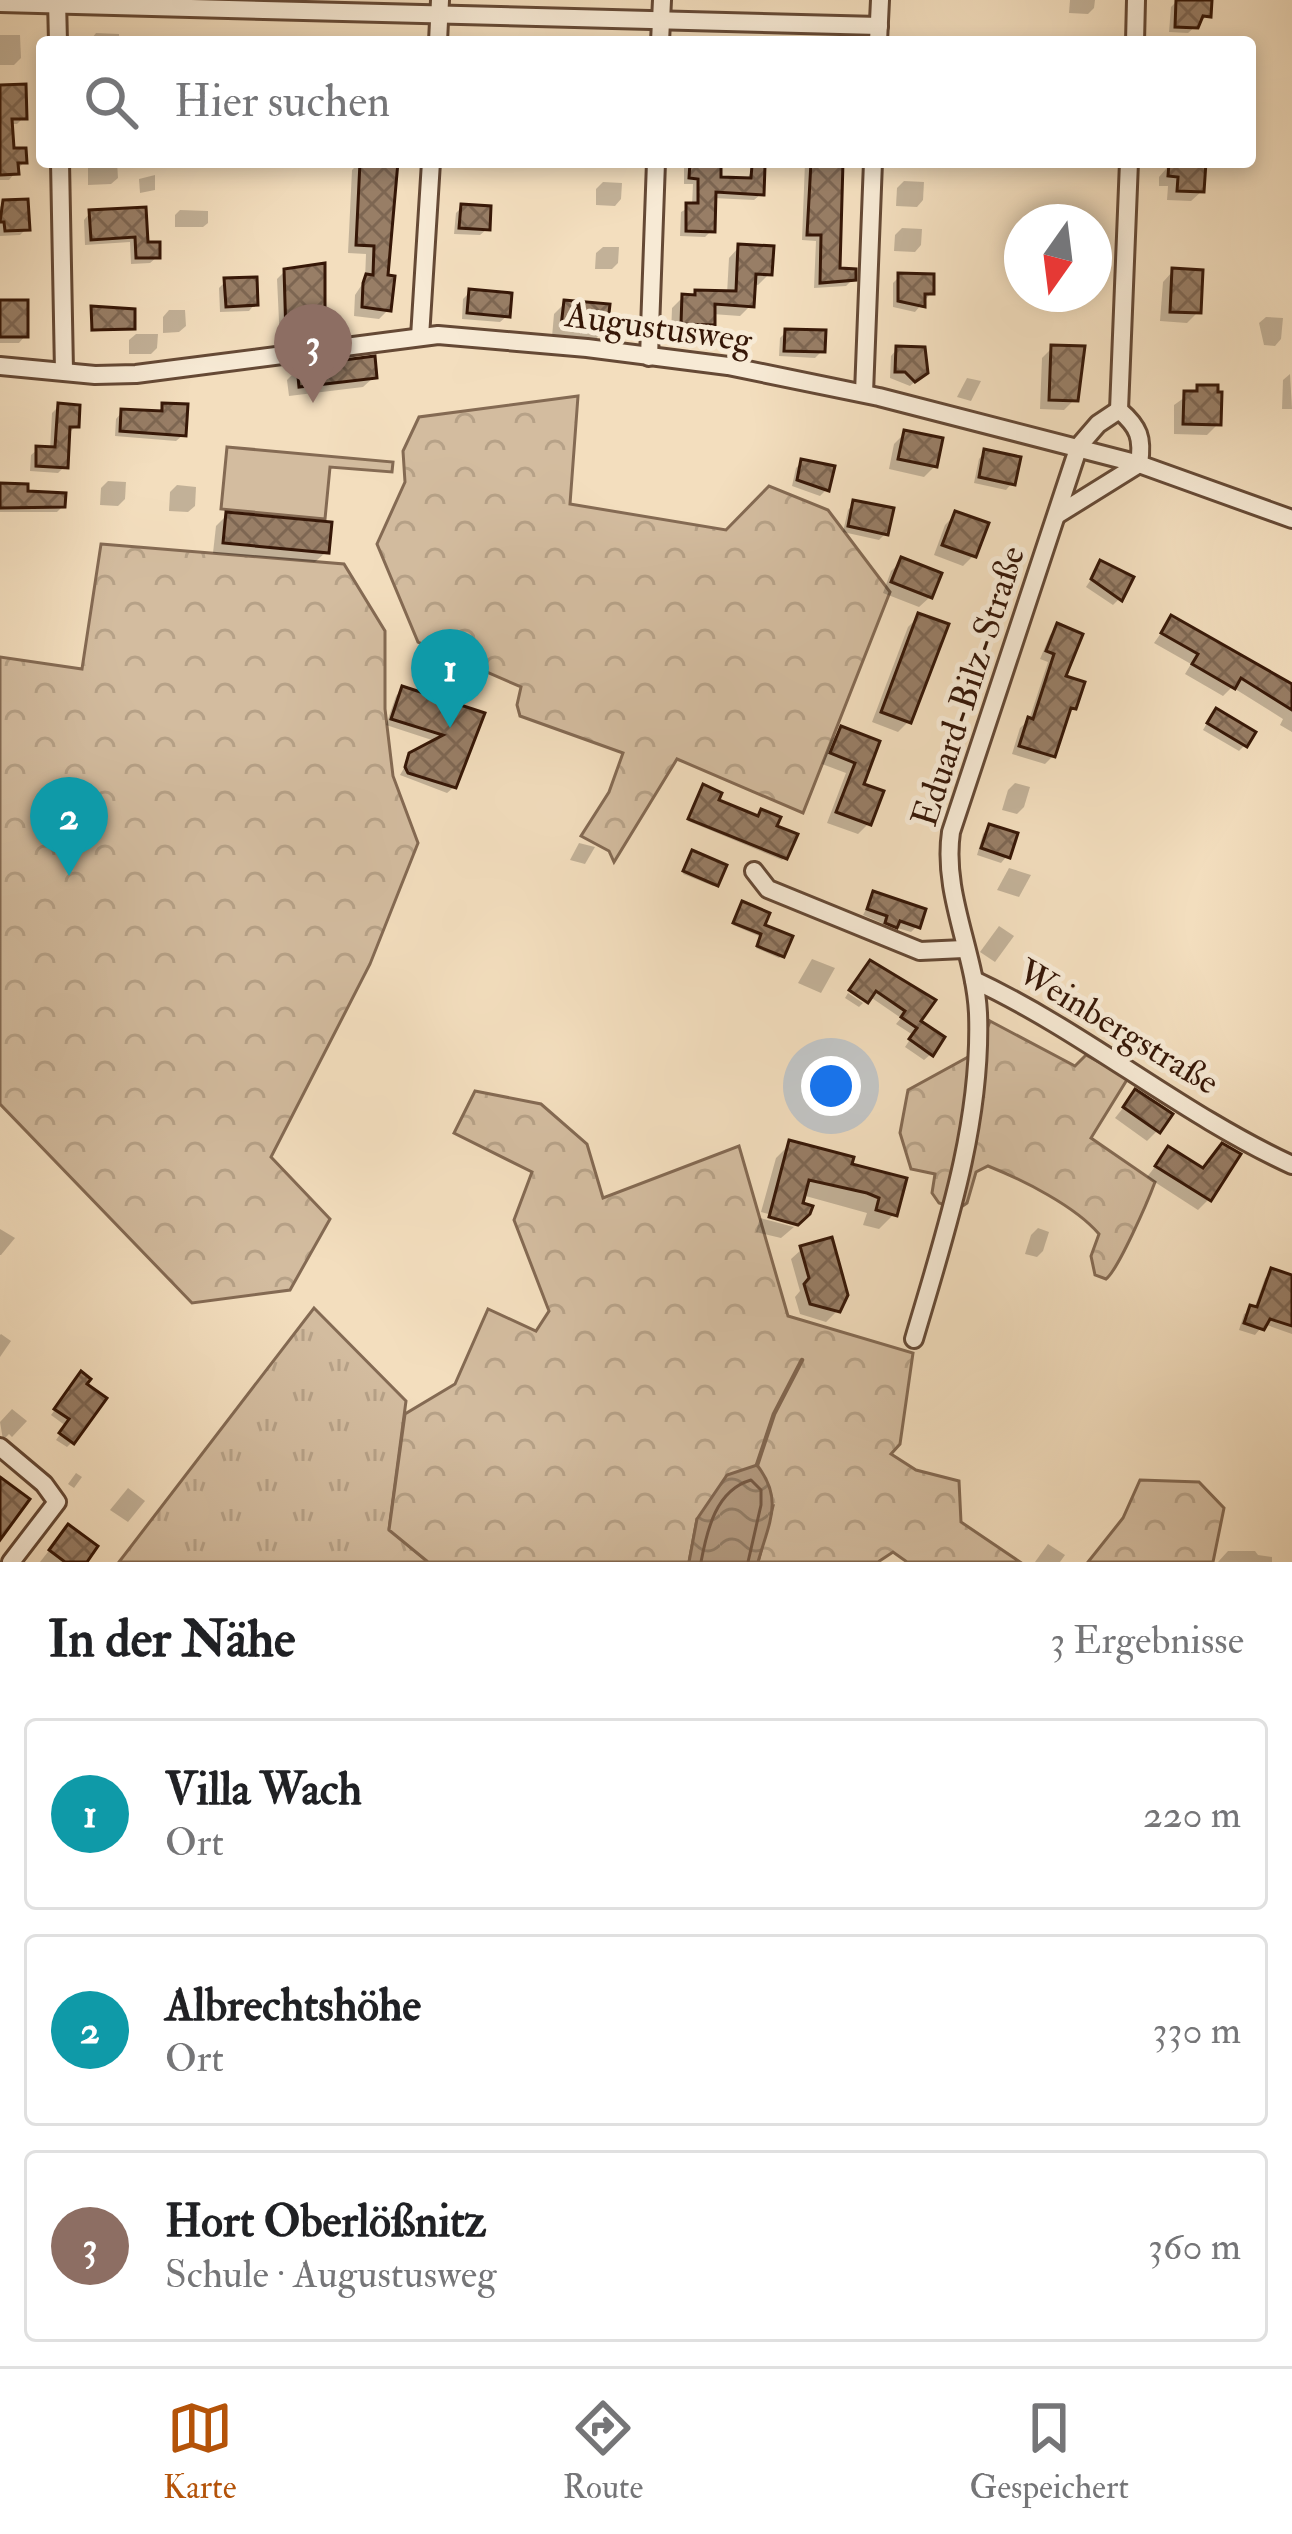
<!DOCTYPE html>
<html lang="de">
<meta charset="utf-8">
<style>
:root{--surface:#fff;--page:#f6f6f6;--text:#202124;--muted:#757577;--line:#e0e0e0;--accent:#b45309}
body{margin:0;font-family:"IM FELL Double Pica",serif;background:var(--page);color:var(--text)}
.compass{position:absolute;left:1004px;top:204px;width:108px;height:108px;border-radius:50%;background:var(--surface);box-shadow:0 6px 18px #0003;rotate:194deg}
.you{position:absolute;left:831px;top:1086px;width:42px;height:42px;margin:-30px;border:9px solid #fff;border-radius:50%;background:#1a73e8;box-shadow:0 0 0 18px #1a73e833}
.badge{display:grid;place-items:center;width:78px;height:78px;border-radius:50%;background:var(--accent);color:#fff;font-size:39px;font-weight:700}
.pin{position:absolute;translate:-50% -99px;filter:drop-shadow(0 3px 6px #0008)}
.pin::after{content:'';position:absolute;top:63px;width:42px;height:36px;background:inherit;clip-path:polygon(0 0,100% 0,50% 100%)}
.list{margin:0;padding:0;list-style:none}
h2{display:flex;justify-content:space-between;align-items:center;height:156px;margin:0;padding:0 48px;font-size:51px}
h2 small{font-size:39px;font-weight:400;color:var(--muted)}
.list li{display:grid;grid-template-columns:78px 1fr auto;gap:36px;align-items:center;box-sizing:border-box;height:192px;margin:0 24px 24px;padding:0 24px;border:3px solid var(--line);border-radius:12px}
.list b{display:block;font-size:45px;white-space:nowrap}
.list p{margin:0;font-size:39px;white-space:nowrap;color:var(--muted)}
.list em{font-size:39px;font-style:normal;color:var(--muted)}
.icon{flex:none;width:66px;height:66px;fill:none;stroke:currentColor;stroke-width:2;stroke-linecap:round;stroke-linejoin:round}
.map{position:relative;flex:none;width:1292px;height:1562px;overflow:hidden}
.search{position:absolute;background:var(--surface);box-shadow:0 6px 18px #0003;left:36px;right:36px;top:36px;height:132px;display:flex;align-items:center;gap:30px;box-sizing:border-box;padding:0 42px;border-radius:12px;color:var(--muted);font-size:45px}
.sheet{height:804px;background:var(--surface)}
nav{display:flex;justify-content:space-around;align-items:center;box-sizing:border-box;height:168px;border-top:3px solid var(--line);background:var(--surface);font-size:33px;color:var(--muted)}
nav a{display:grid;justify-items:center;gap:6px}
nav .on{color:var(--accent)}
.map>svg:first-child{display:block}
.grass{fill:url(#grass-tufts);stroke:#846a53;stroke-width:3}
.forest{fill:url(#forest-crowns);stroke:#846a53;stroke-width:3}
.pitch{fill:#d3bc9f;stroke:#846a53;stroke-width:3}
.water{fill:url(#water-waves);stroke:#816650;stroke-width:3}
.shadow{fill:#0003}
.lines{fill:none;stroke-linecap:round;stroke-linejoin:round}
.shore{stroke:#745844;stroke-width:3}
.stream{stroke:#816650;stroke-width:4.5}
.building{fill:url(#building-cross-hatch);stroke:#361707;stroke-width:3}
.street-casing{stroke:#654935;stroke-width:22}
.street{stroke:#f7ead5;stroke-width:16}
.labels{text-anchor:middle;stroke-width:10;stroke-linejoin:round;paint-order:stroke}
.street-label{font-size:36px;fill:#361707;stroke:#f7ead5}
</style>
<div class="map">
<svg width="1292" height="1562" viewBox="0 0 1292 1562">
<defs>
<pattern id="grass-tufts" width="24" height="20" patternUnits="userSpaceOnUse" patternTransform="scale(3)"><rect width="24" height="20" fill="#d3bc9f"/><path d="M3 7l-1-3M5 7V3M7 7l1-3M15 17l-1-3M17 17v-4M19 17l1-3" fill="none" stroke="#b6a187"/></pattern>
<pattern id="forest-crowns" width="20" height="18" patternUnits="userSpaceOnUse" patternTransform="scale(3)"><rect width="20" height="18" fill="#d3bc9f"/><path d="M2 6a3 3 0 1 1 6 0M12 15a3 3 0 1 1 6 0" fill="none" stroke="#b6a187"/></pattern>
<pattern id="water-waves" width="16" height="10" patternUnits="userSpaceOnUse" patternTransform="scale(3)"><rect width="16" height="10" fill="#b39a80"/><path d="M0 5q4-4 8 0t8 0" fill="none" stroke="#927d67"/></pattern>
<pattern id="building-cross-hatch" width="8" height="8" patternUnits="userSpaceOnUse" patternTransform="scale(3)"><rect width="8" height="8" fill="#987e66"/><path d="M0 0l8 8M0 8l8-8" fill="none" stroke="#7d6652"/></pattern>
</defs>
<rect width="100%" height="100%" fill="#f3debe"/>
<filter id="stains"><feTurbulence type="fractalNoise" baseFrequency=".00167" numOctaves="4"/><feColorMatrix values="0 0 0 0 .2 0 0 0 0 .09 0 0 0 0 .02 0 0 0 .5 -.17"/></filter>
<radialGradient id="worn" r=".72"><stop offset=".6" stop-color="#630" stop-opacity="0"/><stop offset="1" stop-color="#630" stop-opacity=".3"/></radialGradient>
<polygon class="grass" points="314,1308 406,1401 389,1529 428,1562 119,1562"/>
<g class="forest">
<polygon points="578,396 570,504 726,530 769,486 828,510 890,592 803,813 677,759 614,862 609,851 581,836 609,792 623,753 520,716 517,705 521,687 418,642 377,544 405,482 403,451 419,417"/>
<polygon points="101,544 344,564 385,631 385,709 393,776 418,843 370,964 271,1157 330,1219 290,1290 192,1303 0,1104 0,657 82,669"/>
<path d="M990,1021l85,45 11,-11 42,23 -37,60 64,44c-7,19 -37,88 -49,97l-11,-4 -4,-19 8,-22c-24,-28 -76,-54 -111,-68l-12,6 -9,31 -9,6 -19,-6 -7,-10 3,-19 -24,-5 -11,-36 8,-43 71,-39z"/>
<polygon points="475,1091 541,1104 587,1144 603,1198 739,1146 788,1316 913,1353 900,1444 891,1454 916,1470 959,1481 961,1522 1020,1562 907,1562 893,1552 878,1562 758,1562 773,1506 697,1519 689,1562 428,1562 389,1530 405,1414 455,1384 488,1309 536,1331 549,1311 514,1220 532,1172 454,1133"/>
<polygon points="1140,1480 1199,1482 1224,1508 1213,1562 1088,1562 1123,1518"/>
</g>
<polygon class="pitch" points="227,447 393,462 392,472 330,467 325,519 221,509"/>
<path class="water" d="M757,1465c27,35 12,57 1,97h-69l8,-43 30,-44z"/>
<g class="shadow">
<polygon points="1070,0 1095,0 1094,8 1088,14 1069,13"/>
<polygon points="1178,0 1208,15 1188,33 1169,32 1171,7"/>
<polygon points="96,33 119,34 119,42 89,42"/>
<polygon points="0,35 20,35 21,58 14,65 0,65"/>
<polygon points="0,88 24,117 17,124 10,124 11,152 24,162 9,180 0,180"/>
<polygon points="88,162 117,162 118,178 111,184 88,185"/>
<polygon points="360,162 394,162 385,278 389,309 379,319 354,316 355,295 365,280 366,254 348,253 352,170"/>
<polygon points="455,162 482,162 477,167 455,166"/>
<polygon points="684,162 718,162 717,180 746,181 753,168 761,194 754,200 713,198 712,230 705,237 680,236 681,212 692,206 693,184 684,184"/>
<polygon points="805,162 839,162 837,271 853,279 846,286 814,288 816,241 802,240"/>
<polygon points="1039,162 1088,162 1082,168 1039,165"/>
<polygon points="1172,162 1211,162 1202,174 1202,191 1191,201 1167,200 1168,186 1159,186 1159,177"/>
<polygon points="155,175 155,190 140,193 139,179"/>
<polygon points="904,181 924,182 923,200 917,207 896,206 897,188"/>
<polygon points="603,182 622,183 621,199 615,206 596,205 596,189"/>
<polygon points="4,203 27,228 20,235 0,236 0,207"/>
<polygon points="462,207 487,229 480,235 454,234 456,213"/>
<polygon points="143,210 145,245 157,257 150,263 131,264 130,242 85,245 84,220 90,213"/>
<polygon points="180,210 208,211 208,223 203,227 175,227 175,215"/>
<polygon points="1066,218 1086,219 1086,222 1063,222"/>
<polygon points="902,228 922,229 921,245 915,252 894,251 895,235"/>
<polygon points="603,247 619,247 618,263 612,269 595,269 596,253"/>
<polygon points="739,247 769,274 758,285 752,284 751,305 740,316 712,314 712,324 701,335 671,334 672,308 683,297 692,298 697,293 727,294 729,258"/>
<polygon points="285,271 328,335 321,343 309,344 308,338 280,342 277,279"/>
<polygon points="1173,271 1198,312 1187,323 1160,321 1163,282"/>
<polygon points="900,276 931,293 915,312 893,307 893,283"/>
<polygon points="226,281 255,304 249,311 220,312 219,288"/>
<polygon points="470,292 507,316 500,322 462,319 463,299"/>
<polygon points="565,303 604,330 594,341 552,337 554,314"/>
<polygon points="0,304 25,336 19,343 0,343"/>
<polygon points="92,309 132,328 90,332"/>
<polygon points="169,310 185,310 186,326 179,332 163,333 163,317"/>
<polygon points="1266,317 1283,318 1281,339 1275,346 1264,345 1259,323"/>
<polygon points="786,332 822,351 815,358 779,356 780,338"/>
<polygon points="136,334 158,334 157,348 151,354 129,354 129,340"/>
<polygon points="735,342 747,343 747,356 741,363 729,360 729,349"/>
<polygon points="1052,348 1075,399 1064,410 1040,409 1042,358"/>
<polygon points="897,349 918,379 910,386 890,378 891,356"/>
<polygon points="298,369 374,377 363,387 289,396 287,380"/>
<polygon points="1290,374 1292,409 1282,409 1283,380"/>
<polygon points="967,378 981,381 971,401 957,397"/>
<polygon points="1198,388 1218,424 1207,435 1174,434 1174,405"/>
<polygon points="59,406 76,426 69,433 65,466 58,473 30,471 31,455 38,449 50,450 52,413"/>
<polygon points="164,406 183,435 176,441 115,436 116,419 122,412 155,414"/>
<polygon points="905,433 935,466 924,477 889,469 894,444"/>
<polygon points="985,452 1012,483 1006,490 974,483 979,459"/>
<polygon points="802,462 827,489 820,496 792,486 796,468"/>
<polygon points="108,481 126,482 125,499 118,506 100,505 101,488"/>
<polygon points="177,485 196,487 195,506 188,512 169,511 170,492"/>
<polygon points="0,486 25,494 63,506 57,512 0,512"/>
<polygon points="854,503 886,533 879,540 843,532 848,510"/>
<polygon points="956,514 974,555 963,566 934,555 945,525"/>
<polygon points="227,515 326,552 315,562 213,553 216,526"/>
<polygon points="902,561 930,597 919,607 883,593 891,571"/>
<polygon points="1101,564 1119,599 1113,605 1086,587"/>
<polygon points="919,616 909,721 898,732 872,722 908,627"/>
<polygon points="1171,619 1292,688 1292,732 1280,725 1283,719 1232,687 1223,696 1185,674 1191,664 1154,643"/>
<polygon points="1058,627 1063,678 1073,708 1065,716 1053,756 1045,764 1012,754 1020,728 1029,720 1048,662 1040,659 1050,635"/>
<polygon points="402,689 481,715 454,787 447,793 400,775 411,756 438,742 386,725 396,696"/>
<polygon points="1210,718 1245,745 1239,751 1203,730"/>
<polygon points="841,730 876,743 860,785 868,824 858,834 827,823 846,773 822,764 831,740"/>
<polygon points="1015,783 1030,787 1024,807 1017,814 1002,810 1008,790"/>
<polygon points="701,790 715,802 774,827 785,857 782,860 688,821"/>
<polygon points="990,827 1007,856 1001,863 977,855 983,834"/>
<polygon points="579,843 595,847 585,864 570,860"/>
<polygon points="690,856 716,884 713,886 683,874"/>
<polygon points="1009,868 1031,875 1019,897 997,890"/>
<polygon points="874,894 917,926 911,932 894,927 888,933 880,929 882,923 863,915"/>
<polygon points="741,907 761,926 782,956 779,958 756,948 761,937 733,925"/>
<polygon points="999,926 1014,936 995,962 980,952"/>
<polygon points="812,959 835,968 821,993 798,983"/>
<polygon points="864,970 917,1022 931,1054 924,1060 905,1047 913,1035 896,1024 901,1018 869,996"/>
<polygon points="848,993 863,1003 859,1007 845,998"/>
<polygon points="1135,1093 1157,1131 1147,1141 1115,1118"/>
<polygon points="790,1144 849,1166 903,1180 894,1214 879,1229 863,1225 867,1213 802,1195 798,1222 761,1212 776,1158"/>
<polygon points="1168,1150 1209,1199 1198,1210 1147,1177"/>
<polygon points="760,1218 794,1227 781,1238 756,1232"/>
<polygon points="1038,1228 1049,1232 1043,1251 1037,1257 1025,1254 1031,1235"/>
<polygon points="0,1229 15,1238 1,1255 0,1255"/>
<polygon points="802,1249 837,1311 826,1322 800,1314 795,1297 800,1291 791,1259"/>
<polygon points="1272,1272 1292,1279 1292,1334 1264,1324 1255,1335 1239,1330 1244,1314 1254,1309 1265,1278"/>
<polygon points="1,1334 11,1341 0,1357 0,1335"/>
<polygon points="76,1381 72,1442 67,1447 56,1440 66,1426 51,1415"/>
<polygon points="12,1409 27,1421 12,1437 9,1434 3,1440 0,1422"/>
<polygon points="76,1473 82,1477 74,1488 68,1484"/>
<polygon points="128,1488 145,1501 128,1522 110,1510"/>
<polygon points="62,1534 83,1562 40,1562"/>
<polygon points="1048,1544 1065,1555 1060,1562 1035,1562"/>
<polygon points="1228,1551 1255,1551 1258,1555 1272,1557 1272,1562 1218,1562"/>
</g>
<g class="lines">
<path class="shore" d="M701,1562c6,-32 15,-72 50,-82l10,10v15l-13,57"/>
<polyline class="stream" points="757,1465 774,1414 802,1360"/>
</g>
<g class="building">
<polygon points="1176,0 1212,0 1211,17 1203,16 1198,28 1175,27"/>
<polygon points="26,84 27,119 12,119 14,148 26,148 27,163 18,163 19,174 0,175 0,85"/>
<polygon points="360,162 398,162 388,275 395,276 391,311 362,307 363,283 366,274 373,275 374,246 356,245"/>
<polygon points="690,162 721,162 721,177 751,178 752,165 765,166 764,195 716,192 715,232 686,231 686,203 698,203 698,179 689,178"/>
<polygon points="811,162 843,162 840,268 856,269 856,280 820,283 821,235 807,235"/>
<polygon points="1206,162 1204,192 1177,191 1178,177 1168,176 1169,163"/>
<polygon points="28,199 30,230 5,231 4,222 0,222 3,200"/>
<polygon points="461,204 491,206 490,230 459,228"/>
<polygon points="146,207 148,242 160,242 160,258 136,258 135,237 91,240 89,210"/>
<polygon points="738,244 774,246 772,275 756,274 754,307 715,304 715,325 681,324 682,294 695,295 695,290 736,291"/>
<polygon points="325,263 325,326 330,326 331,336 316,338 315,332 286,336 284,269"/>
<polygon points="1172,268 1203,270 1201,313 1170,312"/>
<polygon points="898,273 934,274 934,294 925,294 925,307 898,301"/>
<polygon points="257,277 258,305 226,307 224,278"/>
<polygon points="469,289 512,293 510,317 467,313"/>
<rect x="0" y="300" width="28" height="37"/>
<polygon points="564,300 610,304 607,331 561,327"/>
<polygon points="91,306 135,309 135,329 92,330"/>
<polygon points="785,329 826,330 825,352 784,351"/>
<polygon points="1051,345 1085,346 1078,401 1049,400"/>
<polygon points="896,346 925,347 928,373 915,382 905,372 895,372"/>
<polygon points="375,356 377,378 299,387 297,366"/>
<polygon points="1197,385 1218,385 1218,392 1222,392 1221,425 1183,424 1184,391 1197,391"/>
<polygon points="58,403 80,405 79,427 70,427 68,468 36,466 36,446 55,447"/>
<polygon points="162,403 188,404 186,436 120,431 121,409 162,411"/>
<polygon points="904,430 943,438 937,467 898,459"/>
<polygon points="984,449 1021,457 1015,485 979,477"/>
<polygon points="801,459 835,466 829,491 797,480"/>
<polygon points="0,483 28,484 28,491 66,493 65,507 0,508"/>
<polygon points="853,500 894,508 888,535 848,526"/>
<polygon points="955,511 989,523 976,557 942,545"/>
<polygon points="226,512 332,522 329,553 223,543"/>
<polygon points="901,557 942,573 932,598 891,582"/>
<polygon points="1100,560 1134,577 1122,601 1091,579"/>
<polygon points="918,613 949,624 911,723 881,712"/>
<polygon points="1171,615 1292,684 1292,710 1241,678 1235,689 1192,664 1198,654 1161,633"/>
<polygon points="1057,623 1083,634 1066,676 1085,682 1076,709 1071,708 1055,757 1019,746 1028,717 1033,719 1054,654 1046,651"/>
<polygon points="402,686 485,713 456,788 408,773 405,767 409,753 443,735 391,719"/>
<polygon points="1216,708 1256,732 1247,747 1207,723"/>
<polygon points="841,726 880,741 864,784 884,791 871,825 836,812 855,763 830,753"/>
<polygon points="703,784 722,793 719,800 758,816 761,809 781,817 777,826 798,834 787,859 688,819"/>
<polygon points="989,824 1018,833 1010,858 981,848"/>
<polygon points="692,850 727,865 718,886 683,871"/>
<polygon points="873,891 926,909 920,928 900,921 897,928 885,923 887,916 867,909"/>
<polygon points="742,901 770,913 765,925 793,936 784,957 757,946 761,934 733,923"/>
<polygon points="870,960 936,1000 921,1021 945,1037 933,1056 909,1039 917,1028 901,1017 905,1011 876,991 868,1003 849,990"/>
<polygon points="1135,1089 1173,1114 1160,1133 1123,1107"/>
<polygon points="789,1140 854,1157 852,1164 907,1178 897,1216 876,1210 879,1198 867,1193 809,1180 803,1203 813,1206 810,1214 798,1225 769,1217"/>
<polygon points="1222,1143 1241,1154 1211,1201 1155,1166 1168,1146 1203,1168"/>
<polygon points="832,1237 848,1295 840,1312 810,1304 804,1284 809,1278 800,1246"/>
<polygon points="1271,1268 1292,1275 1292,1326 1270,1319 1264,1330 1244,1323 1250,1305 1257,1307"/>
<polygon points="81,1371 91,1379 87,1384 107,1398 74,1444 59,1433 69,1419 54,1409"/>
<polygon points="0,1477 30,1499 0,1540"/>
<polygon points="68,1524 98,1546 87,1562 65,1562 49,1550"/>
</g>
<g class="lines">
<g class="street-casing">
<g id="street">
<polyline points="57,0 58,42"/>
<polyline points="0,3 879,26"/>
<polyline points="438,42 440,0"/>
<polyline points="660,42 662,0"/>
<polyline points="878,42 880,0"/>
<polyline points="1135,42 1136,0"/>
<polyline points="60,162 64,371"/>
<polyline points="420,337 431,162"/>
<polyline points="649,357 656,162"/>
<polyline points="0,366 95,375 136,374 438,335 587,348 728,366 879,397 1139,464 1292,519"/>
<polyline points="864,393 873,162"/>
<polyline points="1119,410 1129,162"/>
<path d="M1119,410c20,17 24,28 20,54"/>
<polyline points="1057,515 1139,464"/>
<polyline points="754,871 768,889 920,951 964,949"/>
<path d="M974,980c111,52 207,134 318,185"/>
<path d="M914,1339c31,-105 68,-215 64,-326 -3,-61 -36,-119 -27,-181l128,-386 19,-22 21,-14"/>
<polyline points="0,1447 44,1484 57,1502 11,1562"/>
</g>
</g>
<use href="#street" class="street"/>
</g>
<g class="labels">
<g class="street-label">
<text transform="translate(659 326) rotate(8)" y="13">Augustusweg</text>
<text transform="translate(967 686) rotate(-72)" y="13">Eduard-Bilz-Straße</text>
<text transform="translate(1119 1026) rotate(31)" y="13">Weinbergstraße</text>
</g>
</g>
<rect width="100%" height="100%" filter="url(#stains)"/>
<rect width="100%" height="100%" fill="url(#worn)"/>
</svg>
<svg class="compass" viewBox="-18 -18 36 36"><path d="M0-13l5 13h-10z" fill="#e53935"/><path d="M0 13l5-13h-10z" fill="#757577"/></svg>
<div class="you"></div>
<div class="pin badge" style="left:450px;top:728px;background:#0f9aa8">1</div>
<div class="pin badge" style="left:69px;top:876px;background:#0f9aa8">2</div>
<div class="pin badge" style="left:313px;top:403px;background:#8d6e63">3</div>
<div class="search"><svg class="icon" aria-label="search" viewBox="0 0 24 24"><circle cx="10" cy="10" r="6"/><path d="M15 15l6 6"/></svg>Hier suchen</div>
</div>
<section class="sheet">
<h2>In der Nähe<small>3 Ergebnisse</small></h2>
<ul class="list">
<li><span class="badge" style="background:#0f9aa8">1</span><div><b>Villa Wach</b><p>Ort</p></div><em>220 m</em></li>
<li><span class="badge" style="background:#0f9aa8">2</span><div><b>Albrechtshöhe</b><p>Ort</p></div><em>330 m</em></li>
<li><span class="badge" style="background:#8d6e63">3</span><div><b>Hort Oberlößnitz</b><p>Schule · Augustusweg</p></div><em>360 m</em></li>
</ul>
</section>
<nav>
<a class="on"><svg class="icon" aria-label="map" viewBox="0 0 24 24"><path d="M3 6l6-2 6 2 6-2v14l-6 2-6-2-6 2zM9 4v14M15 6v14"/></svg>Karte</a>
<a><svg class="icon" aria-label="directions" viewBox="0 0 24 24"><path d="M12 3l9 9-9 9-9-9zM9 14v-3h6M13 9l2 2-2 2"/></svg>Route</a>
<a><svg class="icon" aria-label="saved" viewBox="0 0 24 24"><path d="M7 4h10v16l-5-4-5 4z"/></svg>Gespeichert</a>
</nav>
